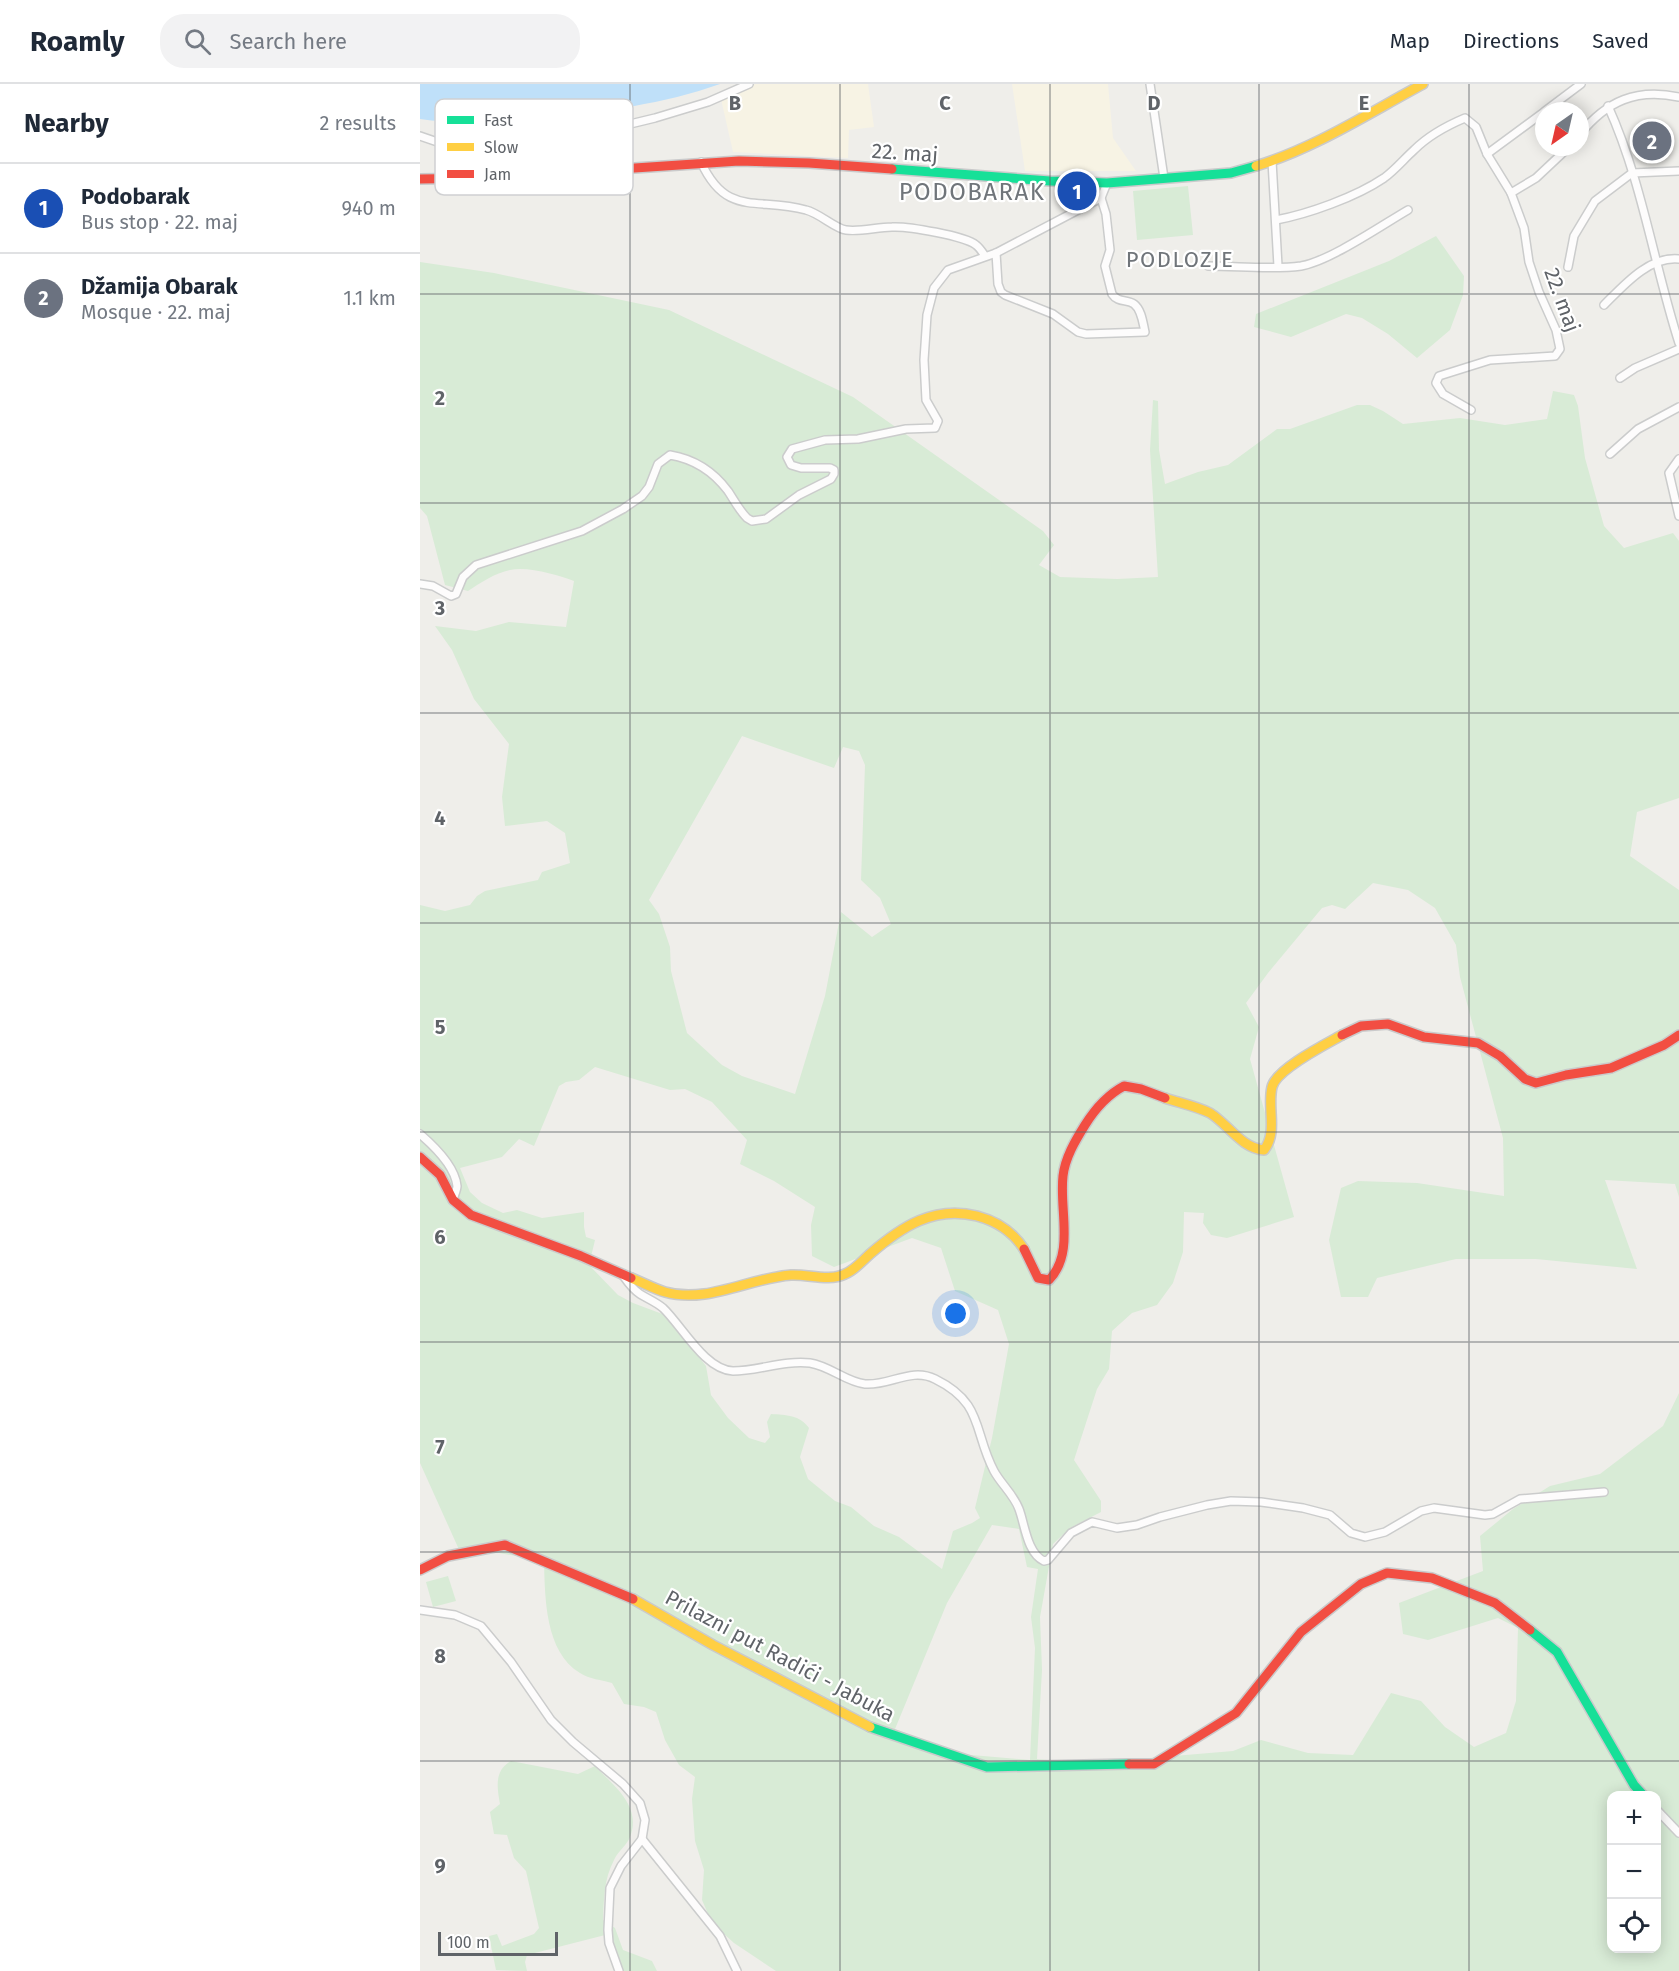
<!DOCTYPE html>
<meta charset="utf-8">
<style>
:root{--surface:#fff;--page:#f2f2f3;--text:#1f2937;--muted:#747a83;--line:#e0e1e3;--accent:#919496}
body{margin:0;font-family:"Fira Sans",sans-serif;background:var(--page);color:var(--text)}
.controls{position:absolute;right:18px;bottom:18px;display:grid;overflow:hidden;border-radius:12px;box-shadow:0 3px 15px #0003}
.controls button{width:54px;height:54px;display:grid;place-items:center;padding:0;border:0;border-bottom:2px solid var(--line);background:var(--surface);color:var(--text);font:30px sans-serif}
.compass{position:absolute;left:1115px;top:18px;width:54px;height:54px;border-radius:50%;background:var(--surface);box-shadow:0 3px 15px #0003;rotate:214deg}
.scale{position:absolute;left:18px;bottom:15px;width:120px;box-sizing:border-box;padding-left:6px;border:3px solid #5f6368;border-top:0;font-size:16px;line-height:21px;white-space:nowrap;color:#5f6368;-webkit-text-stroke:4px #fff;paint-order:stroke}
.you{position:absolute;left:536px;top:1230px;width:21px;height:21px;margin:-15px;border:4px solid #fff;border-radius:50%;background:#1a73e8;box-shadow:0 0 0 9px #1a73e833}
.badge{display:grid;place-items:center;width:39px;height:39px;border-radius:50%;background:var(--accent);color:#fff;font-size:20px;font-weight:700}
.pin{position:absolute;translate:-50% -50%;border:3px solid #fff;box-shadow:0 2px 6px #0006}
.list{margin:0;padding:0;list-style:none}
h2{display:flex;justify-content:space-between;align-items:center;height:78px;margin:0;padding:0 24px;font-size:26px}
h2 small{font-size:20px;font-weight:400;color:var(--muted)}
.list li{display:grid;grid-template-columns:39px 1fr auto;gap:18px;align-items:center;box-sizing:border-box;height:90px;padding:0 24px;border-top:2px solid var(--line)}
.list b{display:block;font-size:22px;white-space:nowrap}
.list p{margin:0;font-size:20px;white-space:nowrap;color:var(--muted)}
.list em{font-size:20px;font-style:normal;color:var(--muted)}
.icon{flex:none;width:33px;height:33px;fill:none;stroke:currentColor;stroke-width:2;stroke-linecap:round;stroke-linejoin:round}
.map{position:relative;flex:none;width:1259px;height:1887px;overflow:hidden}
header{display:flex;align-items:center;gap:36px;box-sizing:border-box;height:84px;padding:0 30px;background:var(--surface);border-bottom:2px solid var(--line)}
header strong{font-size:28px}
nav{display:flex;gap:33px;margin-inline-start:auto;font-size:21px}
.search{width:420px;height:54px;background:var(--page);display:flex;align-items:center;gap:15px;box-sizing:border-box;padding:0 21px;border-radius:24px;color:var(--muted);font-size:22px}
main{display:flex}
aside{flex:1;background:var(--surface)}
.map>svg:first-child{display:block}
.commercial{fill:#f7f3e4}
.green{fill:#d8ebd6;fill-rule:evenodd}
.water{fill:#bfe0f9}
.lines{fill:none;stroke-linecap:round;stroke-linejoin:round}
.street-casing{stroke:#cbcccc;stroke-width:10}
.fast-casing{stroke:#cacacb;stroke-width:12}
.slow-casing{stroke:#cacacb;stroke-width:12}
.jam-casing{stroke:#cacacb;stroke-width:12}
.street{stroke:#fdfcfc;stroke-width:7}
.fast{stroke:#16e098;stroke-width:9}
.slow{stroke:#ffcf43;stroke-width:9}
.jam{stroke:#f24e42;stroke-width:9}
.grid{fill:none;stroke:#5f6368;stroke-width:1.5;stroke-opacity:0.55}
.labels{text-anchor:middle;stroke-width:4.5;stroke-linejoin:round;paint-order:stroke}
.street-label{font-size:21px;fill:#5f6368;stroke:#fff}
.neighbourhood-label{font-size:22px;letter-spacing:1.5px;fill:#70757a;stroke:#fff}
.quarter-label{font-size:24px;letter-spacing:1.5px;fill:#70757a;stroke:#fff}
.key{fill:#fff;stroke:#cfd0d2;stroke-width:1.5}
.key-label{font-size:16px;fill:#5f6368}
.grid-label{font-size:20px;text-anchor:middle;font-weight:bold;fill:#5f6368;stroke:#fff;stroke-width:4.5;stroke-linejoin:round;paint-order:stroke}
</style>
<header>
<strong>Roamly</strong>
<div class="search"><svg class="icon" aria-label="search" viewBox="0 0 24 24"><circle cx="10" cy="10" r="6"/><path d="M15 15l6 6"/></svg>Search here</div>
<nav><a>Map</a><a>Directions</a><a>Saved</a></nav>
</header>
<main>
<aside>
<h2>Nearby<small>2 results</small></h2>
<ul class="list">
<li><span class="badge" style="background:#1a4fb4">1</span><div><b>Podobarak</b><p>Bus stop · 22. maj</p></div><em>940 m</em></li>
<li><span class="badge" style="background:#6b7280">2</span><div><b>Džamija Obarak</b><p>Mosque · 22. maj</p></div><em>1.1 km</em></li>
</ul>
</aside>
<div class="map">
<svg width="1259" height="1887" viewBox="0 0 1259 1887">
<rect width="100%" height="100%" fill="#efeeea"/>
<g class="commercial">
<polygon points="335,0 448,0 454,43 429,46 428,74 313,68 301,15"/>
<polygon points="592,0 688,0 693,54 716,87 605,87"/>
</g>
<g class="green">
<polygon points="768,102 773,151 717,156 713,107"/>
<polygon points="1016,152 1044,192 1043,211 1030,246 997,274 968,250 942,234 926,230 871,253 834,243 836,230 969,177"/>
<path d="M0,178l74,11 175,37 184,87 190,134 11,14 -15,20 21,12 57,2 41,-2 -8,-127 3,-50 5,1 1,49 6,34 33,-12 30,-7 49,-36h13l67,-24h13l13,6 20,13 57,-6 45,7 42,-6 6,-28 21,4 4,11 7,52 19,68 20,22 49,-15 6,8v257l-42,14 -7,44 49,34v307l-4,-13 -70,-4 32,89 -101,-10h-80l-79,19 -9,19h-27l-12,-57 12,-52 17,-7 59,2 87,13 -1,-58 -43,-161 -4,-32 -21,-37 -27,-18 -35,-7 -28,26 -13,-4 -10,3 -54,65 -22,30 13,24 -9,32 44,158 -67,21 -16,-3 -8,-12 1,-10 -20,-1 -1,40 -10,31 -16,22 -25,8 -20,18 -3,38 -12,20 -23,71 27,41v11l-31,16 -17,16 -13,73 2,53 -5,89 20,2 93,-3 83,-7 28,-11 47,13 45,2 38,-62 30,8 24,26 29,20 32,-14 10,-32 2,-73 -20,-10 -70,22 -25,-6 -4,-31 84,-32 -3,-35 33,-27 37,-23 50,-12 63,-48 16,-33v578h-903l-42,-28 -22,-20 -10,-23 2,-30 -9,-29 -3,-42 3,-22 -16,-12 -14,-25 -9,-28 -12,-5 -20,-3 -12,-21c-10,-3 -23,-4 -32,-10 -35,-21 -35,-75 -36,-112l-45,-8 -38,1 -41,-91v-558l25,6 25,-6 7,-9 8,-5 53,-11 4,-8 28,-9 -5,-30 -18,-12 -42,5 -3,-29 7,-53 -35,-45 -22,-49 -17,-24 41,5 33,-9 57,5 8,-46c-16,-6 -46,-15 -64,-11 -15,3 -30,13 -42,21l-23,-6 -18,-69 -7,-8zM322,652l92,32 9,-21 16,4 6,14 -4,115 19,18 11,26 -19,13 -31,-25 -16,84 -30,98 -53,-18 -20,-11 -35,-32 -16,-62 -1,-24 -11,-33 -10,-14zM175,983l75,23 15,-1 27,13 35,38 -7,24 34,17 41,26 -4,18 1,31 22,11 78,-29 29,10 14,43 43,19 11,34 -17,94 -17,70 5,10 -8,5 -19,8 -11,38 -43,-32 -25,-11 -23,-19 -16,-6 -27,-22 -8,-22 9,-29c-9,-13 -23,-13 -38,-14l-4,8 3,15 -5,6 -16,-5 -21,-20 -17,-23 -5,-29 -41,-51 -32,-12 -15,-8 -29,-30 6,-25 -9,-3 -2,-10v-15l-42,6 -25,-8 -14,3 -21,-10 -12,-11 -10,-24 42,-11 17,-18 15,7 25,-60 7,-4 13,-2zM572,1441l27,4 8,38 11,2 -7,48 4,31 -5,112 -70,-6 -65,-25 52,-126zM1192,1712h44v152h-44z"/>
<polygon points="28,1492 36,1517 13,1523 6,1498"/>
<path d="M91,1677l67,13 17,-8c19,20 47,40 35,71 -3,8 -12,14 -16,23 -10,19 -10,38 -11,60l12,8 8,22 29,11 5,10h-37l-11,-37 -82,21 -2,7 2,9 -31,-1 -7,-34 8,-2 5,12 32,-12 5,-6 -13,-57 -12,-13 -7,-23 -13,-1 -4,-22 10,-8c-3,-17 -6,-33 11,-43z"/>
</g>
<path class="water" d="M0,0h300c-56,20 -117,28 -176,33 -41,4 -83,8 -124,2z"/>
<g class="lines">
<g class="street-casing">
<g id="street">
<polyline points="730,0 744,94"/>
<path d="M1188,22c34,75 46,159 71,237"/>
<polyline points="1125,27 1161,0"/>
<path d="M1160,50c27,-33 56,-46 99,-37"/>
<polyline points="0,52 32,63 98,62 173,49 235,34 288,18 329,0"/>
<polyline points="1067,70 1124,28"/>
<polyline points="852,77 858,182"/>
<path d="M281,78c26,57 58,34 105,48 13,3 30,19 40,20 15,2 31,-3 46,-3 16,-1 73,9 84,18 4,3 7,8 9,11"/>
<polyline points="1091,109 1116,94 1149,63"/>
<path d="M856,136c32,-6 80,-23 108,-42 11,-8 20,-19 30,-28 15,-15 32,-24 51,-32l11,9 11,27 24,39 13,35 5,34 10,30 17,38 4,19 -5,7 -65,4 -51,16 -3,7 7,11 28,16"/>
<path d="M576,169l2,31 3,8 4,3 48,19 25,18 8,2 59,-2c-2,-8 -3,-22 -11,-28 -7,-5 -16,-1 -22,-10l-7,-28 5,-16 -4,-36 -5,-16"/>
<path d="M788,182c30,0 65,4 93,0 29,-5 81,-41 107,-56"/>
<polyline points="1148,183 1154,152 1175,117 1212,89 1259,87"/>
<path d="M1184,221c20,-20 45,-49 75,-46"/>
<polyline points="1200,294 1215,284 1259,265"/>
<polyline points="1190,370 1218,345 1259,323"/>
<polyline points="1259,375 1249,389 1259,432"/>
<path d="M0,500l13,2 18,10 5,-2 7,-17 13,-12 106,-34 41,-22 19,-13 7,-9 9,-23 12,-9c24,4 43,16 58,36 6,9 11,19 19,27l5,3 14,-2 33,-24 32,-16 3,-5v-4l-4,-2h-29l-10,-3 -4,-8 5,-8 33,-9 33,-1 48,-10 29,-1 3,-7 -12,-21 -2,-40 3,-45 7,-27 14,-18 48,-17 105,-55 6,-15"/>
<path d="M0,1050c14,12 35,32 37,52 0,4 -3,10 -4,14"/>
<path d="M202,1190c5,7 10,15 18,20 8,5 16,8 23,14 19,18 42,62 70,63 25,0 51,-11 77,-8 20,3 36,19 55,21 25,2 46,-17 70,-5 49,24 38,52 59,92 7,13 20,24 25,38 6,16 8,44 25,52l4,-1 23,-27 21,-11 25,6 20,-3 23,-8 47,-12 24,-4 30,1 42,6 27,7 21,18 14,4 20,-5 36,-21 13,-3 51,7 8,-1 27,-15 84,-7"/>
<polyline points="0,1526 35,1531 61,1542 91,1578 131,1636 153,1658 203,1700 220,1719 225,1736 222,1755 201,1782 190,1804 188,1846 189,1859 199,1887"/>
<polyline points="1236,1725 1259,1749"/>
<polyline points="222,1755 300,1852 317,1887"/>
</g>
</g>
<g class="fast-casing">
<g id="fast">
<polyline points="472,85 630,97 687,99 811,89 836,82"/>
<polyline points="1110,1546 1137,1568 1214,1701 1224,1712"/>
<polyline points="450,1643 567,1683 709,1680"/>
</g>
</g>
<g class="slow-casing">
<g id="slow">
<path d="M836,82c59,-18 113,-53 167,-82"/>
<path d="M745,1014c15,5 31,8 45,15 18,11 31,35 54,37 14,-18 3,-42 8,-63 4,-18 54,-43 70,-52"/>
<path d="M211,1194c11,4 23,11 34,14 42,12 84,-14 126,-17 18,-1 37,7 54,-1 10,-4 17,-13 25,-20 31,-27 64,-49 107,-38 19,5 36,16 47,33"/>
<polyline points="213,1515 293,1561 450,1643"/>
</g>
</g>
<g class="jam-casing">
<g id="jam">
<polyline points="0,95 67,94 319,77 389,79 472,85"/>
<polyline points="922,951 941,942 968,940 1004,953 1058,959 1080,972 1105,995 1116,999 1146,991 1191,984 1244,961 1259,951"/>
<polyline points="0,1073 20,1091 33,1116 51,1131 161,1172 211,1194"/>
<path d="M604,1165l14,29 11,2c26,-27 10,-70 14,-104 2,-18 12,-35 22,-51 10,-16 22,-30 39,-39l17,3 24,9"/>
<polyline points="0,1486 28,1472 85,1461 213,1515"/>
<polyline points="709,1680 734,1680 816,1629 881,1548 941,1500 967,1489 1012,1494 1075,1519 1110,1546"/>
</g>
</g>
<use href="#street" class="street"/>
<use href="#fast" class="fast"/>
<use href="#slow" class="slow"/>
<use href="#jam" class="jam"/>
</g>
<path class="grid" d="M210,0v1887M420,0v1887M630,0v1887M839,0v1887M1049,0v1887M0,210h1259M0,419h1259M0,629h1259M0,839h1259M0,1048h1259M0,1258h1259M0,1468h1259M0,1677h1259"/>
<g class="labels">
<g class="street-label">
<text transform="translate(485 69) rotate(4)" y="7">22. maj</text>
<text transform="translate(1142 216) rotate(70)" y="7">22. maj</text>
<text transform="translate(360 1572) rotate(28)" y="7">Prilazni put Radići - Jabuka</text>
</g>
<g class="neighbourhood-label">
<text x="760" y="183">PODLOZJE</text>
</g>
<g class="quarter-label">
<text x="552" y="116">PODOBARAK</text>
</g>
</g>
<rect x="15" y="15" width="198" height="96" rx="9" class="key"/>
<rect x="27" y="32" width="27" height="8" fill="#16e098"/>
<rect x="27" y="59" width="27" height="8" fill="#ffcf43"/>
<rect x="27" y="86" width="27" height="8" fill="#f24e42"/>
<g class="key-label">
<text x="64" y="42">Fast</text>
<text x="64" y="69">Slow</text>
<text x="64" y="96">Jam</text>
</g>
<g class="grid-label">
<text x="315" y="26">B</text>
<text x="525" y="26">C</text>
<text x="734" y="26">D</text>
<text x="944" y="26">E</text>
<text x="20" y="321">2</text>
<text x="20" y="531">3</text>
<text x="20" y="741">4</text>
<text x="20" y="950">5</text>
<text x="20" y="1160">6</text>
<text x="20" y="1370">7</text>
<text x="20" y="1579">8</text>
<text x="20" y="1789">9</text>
</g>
</svg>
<div class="controls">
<button>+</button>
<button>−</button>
<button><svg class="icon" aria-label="locate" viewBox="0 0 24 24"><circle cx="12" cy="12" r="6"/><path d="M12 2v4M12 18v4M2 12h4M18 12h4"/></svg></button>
</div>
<svg class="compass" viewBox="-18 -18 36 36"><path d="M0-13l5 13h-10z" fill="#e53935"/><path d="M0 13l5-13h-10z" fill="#747a83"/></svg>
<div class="scale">100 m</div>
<div class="you"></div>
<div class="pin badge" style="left:657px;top:107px;background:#1a4fb4">1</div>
<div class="pin badge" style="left:1232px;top:57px;background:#6b7280">2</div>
</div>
</main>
